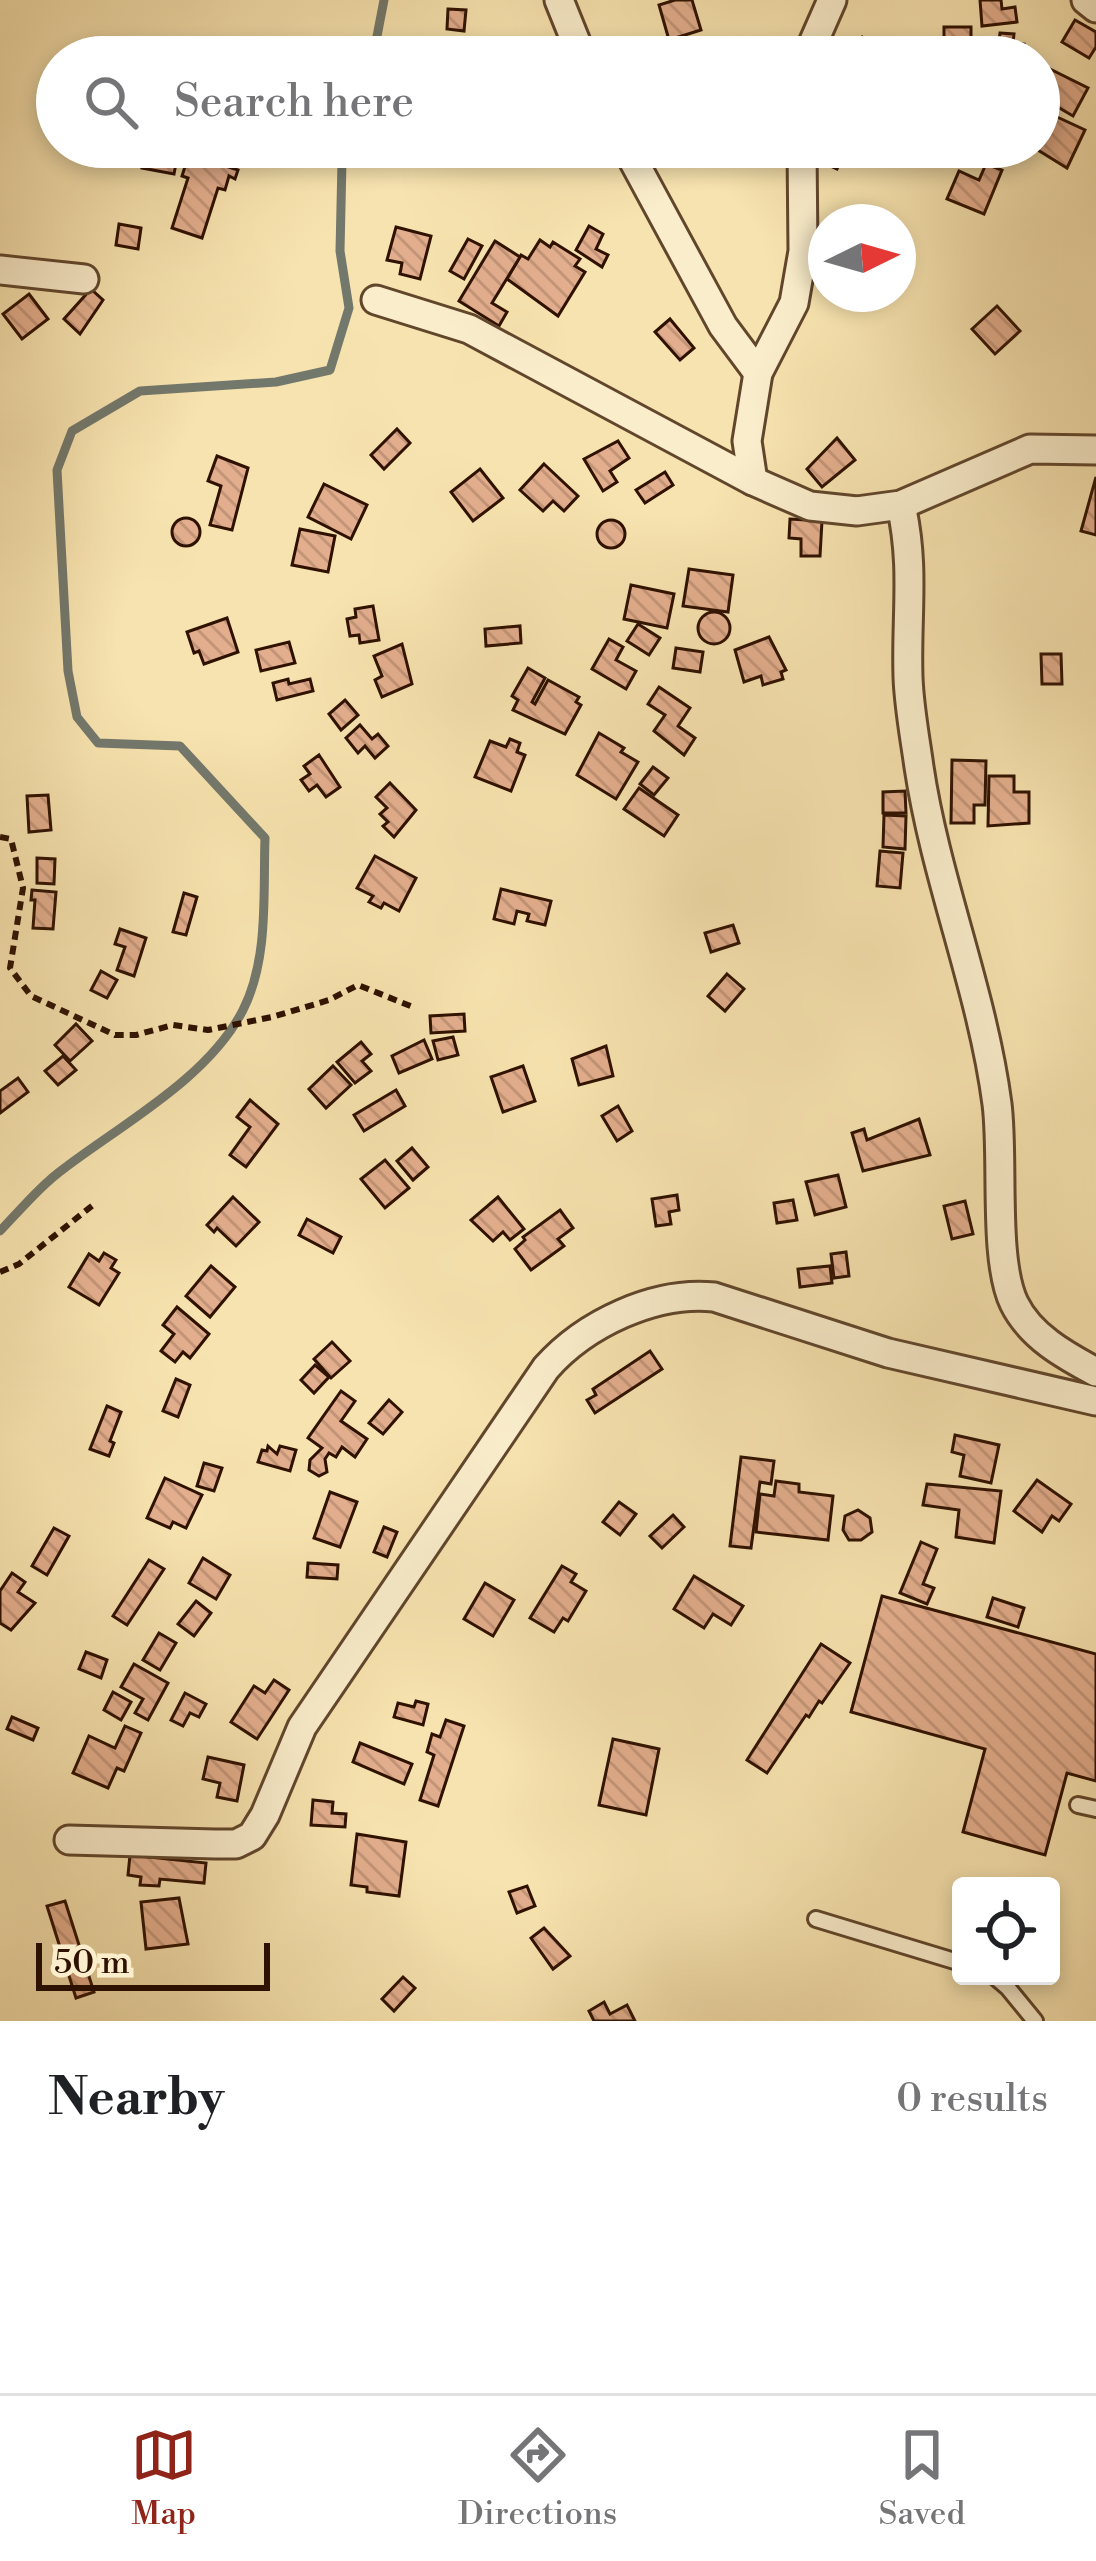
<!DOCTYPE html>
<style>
:root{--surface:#fff;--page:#f2f2f2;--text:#202124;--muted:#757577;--line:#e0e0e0;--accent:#8f2418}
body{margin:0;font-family:"Libre Bodoni",serif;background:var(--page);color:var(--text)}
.controls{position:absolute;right:36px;bottom:36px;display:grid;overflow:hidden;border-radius:12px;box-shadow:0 6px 18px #0003}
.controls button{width:108px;height:108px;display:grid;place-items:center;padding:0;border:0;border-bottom:3px solid var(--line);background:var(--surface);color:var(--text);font:60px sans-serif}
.compass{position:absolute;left:808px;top:204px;width:108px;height:108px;border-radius:50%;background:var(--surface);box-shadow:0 6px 18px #0003;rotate:85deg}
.scale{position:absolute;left:36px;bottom:30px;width:234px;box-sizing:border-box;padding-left:12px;border:6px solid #2f1100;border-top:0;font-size:33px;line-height:42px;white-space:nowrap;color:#2f1100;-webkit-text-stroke:9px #faedcb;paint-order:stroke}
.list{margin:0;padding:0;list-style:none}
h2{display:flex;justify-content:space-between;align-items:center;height:156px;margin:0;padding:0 48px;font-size:51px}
h2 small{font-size:39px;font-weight:400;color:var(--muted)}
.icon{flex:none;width:66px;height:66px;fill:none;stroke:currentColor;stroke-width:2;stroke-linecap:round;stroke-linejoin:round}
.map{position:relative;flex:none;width:1096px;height:2021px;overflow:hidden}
.search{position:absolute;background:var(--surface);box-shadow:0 6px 18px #0003;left:36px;right:36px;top:36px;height:132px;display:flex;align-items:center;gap:30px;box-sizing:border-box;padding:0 42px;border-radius:66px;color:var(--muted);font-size:45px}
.sheet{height:372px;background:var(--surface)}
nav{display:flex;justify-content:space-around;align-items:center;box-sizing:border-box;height:168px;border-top:3px solid var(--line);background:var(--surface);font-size:33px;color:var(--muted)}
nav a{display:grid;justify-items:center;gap:6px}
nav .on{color:var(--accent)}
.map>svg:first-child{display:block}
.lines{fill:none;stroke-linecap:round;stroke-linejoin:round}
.stream{stroke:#73786c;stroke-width:9}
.building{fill:url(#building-back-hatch);stroke:#2f1100;stroke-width:3}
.lane-casing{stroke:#61462c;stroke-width:20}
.street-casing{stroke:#61462c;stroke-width:33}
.path{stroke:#2f1100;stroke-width:6;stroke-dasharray:9 6;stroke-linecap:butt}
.lane{stroke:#faedcb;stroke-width:14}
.street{stroke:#faedcb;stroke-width:27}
</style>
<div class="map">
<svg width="1096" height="2021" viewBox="0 0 1096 2021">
<defs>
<pattern id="building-back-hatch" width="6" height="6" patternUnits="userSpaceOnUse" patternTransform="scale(3)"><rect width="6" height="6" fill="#e3ae8d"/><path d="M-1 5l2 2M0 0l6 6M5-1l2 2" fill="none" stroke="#c39578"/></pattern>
</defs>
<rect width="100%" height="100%" fill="#f7e3af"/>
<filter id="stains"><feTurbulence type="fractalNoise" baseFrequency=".00167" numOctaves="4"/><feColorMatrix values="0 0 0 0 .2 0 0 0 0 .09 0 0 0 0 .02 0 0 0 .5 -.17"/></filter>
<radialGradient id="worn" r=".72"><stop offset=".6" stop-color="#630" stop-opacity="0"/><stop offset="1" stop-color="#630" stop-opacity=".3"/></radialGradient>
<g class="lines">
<g class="stream">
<polyline points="373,57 384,0"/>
<path d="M0,1231c21,-22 42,-47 66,-64 58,-44 143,-90 177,-157 26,-51 20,-117 22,-172l-85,-92 -82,-3 -21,-26 -9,-46 -11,-201 15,-39 68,-40 136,-9 54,-12 19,-62 -9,-57 2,-90 4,-14"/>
</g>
</g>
<g class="building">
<polygon points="675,0 692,0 701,30 669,40 659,5"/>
<polygon points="980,0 1001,0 1002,9 1015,7 1017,22 982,26"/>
<polygon points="448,9 466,10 464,31 447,29"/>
<polygon points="1075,20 1096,32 1096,47 1089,58 1062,42"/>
<polygon points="944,27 971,27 971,42 944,41"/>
<polygon points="1000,33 1014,34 1013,43 1024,44 1022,57 987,57 989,40 999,41"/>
<polygon points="862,37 878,57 832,57 828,52 841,41 847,49"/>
<polygon points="503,39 521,39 521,57 484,57 484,49 503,49"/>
<polygon points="1048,68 1088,88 1073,116 1039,96"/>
<polygon points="1042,110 1085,130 1067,168 1033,147 1039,147"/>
<polygon points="161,147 179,147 174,174 142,168 146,152 160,154"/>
<polygon points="816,147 841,147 846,149 837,169 811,157"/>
<polygon points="189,154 238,170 235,179 229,176 225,190 218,188 202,238 172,228 188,178 182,176"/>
<polygon points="986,164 1002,170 984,214 947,199 959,171 979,180"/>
<polygon points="119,224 141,228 138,249 116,245"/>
<polygon points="589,226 603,234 596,249 608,255 602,267 576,250"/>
<polygon points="396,227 431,236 420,279 400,274 402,263 387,260"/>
<polygon points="468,239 482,246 464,279 450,271"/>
<polygon points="540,240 550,247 553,242 580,259 575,266 585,272 558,316 507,279 521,255 528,259"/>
<polygon points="495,241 520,257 492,303 507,312 499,326 459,301"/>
<polygon points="91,289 103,300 80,334 64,319"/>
<polygon points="29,294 48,319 22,339 3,314"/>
<polygon points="997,306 1020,331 995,354 972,329"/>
<polygon points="670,319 694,348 680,360 655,332"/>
<polygon points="397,429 410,443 384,469 371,455"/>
<polygon points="837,438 855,460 822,487 807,469"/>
<polygon points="618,441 629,458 610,471 617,482 603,491 584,459"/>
<polygon points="217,456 248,468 232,530 210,525 221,486 208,481"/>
<polygon points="544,464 578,496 564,511 553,501 543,511 520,490"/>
<polygon points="480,469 503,498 473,521 451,492"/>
<polygon points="665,472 673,485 645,503 636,490"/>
<polygon points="1096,477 1096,535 1081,531"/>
<polygon points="324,484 367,505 351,539 308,517"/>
<circle cx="186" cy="532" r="14"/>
<polygon points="790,519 822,521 820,556 801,556 801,539 789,538"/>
<circle cx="611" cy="534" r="14"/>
<polygon points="300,529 335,536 328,572 292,565"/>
<polygon points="689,569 733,575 728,612 683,606"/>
<polygon points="631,585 674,594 667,628 624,619"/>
<polygon points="373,606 379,640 360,643 359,635 350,636 347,619 356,617 355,609"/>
<circle cx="714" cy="628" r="16"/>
<polygon points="227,618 238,652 204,664 199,651 194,653 187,632"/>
<polygon points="638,624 660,638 649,655 627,641"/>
<polygon points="520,626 521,643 486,646 485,629"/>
<polygon points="769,637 786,670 781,672 783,679 763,685 761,676 744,682 735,650"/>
<polygon points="609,639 623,647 616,660 636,671 626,689 592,669"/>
<polygon points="289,642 295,663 261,671 256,650"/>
<polygon points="402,644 412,684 382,697 375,680 382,676 374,656"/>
<polygon points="676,648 703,652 700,672 673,668"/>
<polygon points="1041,654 1061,654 1062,684 1042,684"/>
<polygon points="528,668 545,678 532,702 535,704 548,680 579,697 576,702 581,705 565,734 513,710 518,700 512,696"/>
<polygon points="288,679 289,684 310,679 313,691 277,700 273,683"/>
<polygon points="659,687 690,708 678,726 695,738 684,755 654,731 665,715 648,704"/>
<polygon points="345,700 358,715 341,730 329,714"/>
<polygon points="360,725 372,739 378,734 388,746 375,758 365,746 358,753 346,738"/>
<polygon points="599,733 624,748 621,752 638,762 616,799 577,775"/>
<polygon points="510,739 520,743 517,752 525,755 511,791 475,777 490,741 506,747"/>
<polygon points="319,755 340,787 326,797 317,785 309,791 301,780 310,774 304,766"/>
<polygon points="952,760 986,761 985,805 974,805 974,823 951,823"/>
<polygon points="653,767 668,778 654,795 640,784"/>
<polygon points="989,776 1014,776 1014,792 1029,792 1029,823 988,826"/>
<polygon points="390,783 416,810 394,837 383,826 388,822 380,814 387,808 376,797"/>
<polygon points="639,788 678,815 664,836 624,809"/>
<polygon points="905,791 906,813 883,813 883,792"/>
<polygon points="48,795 51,830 29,832 27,796"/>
<polygon points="884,815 906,816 905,849 883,847"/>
<polygon points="880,851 903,853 900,888 877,886"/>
<polygon points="375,856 416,878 399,911 384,903 381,908 369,902 373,896 357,888"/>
<polygon points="37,858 55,859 54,884 37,883"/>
<polygon points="501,889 551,901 545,925 527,921 529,914 517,911 514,924 494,919"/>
<polygon points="32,890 56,892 53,929 33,928 35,900 31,900"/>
<polygon points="184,893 197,897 186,935 173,932"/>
<polygon points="733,925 739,943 711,952 705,933"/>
<polygon points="120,929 146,938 134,976 117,970 125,947 115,944"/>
<polygon points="101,971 117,980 107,998 91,990"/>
<polygon points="727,974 744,989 725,1011 708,996"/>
<polygon points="464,1014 465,1031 431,1033 430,1016"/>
<polygon points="76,1024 92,1041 70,1061 55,1045"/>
<polygon points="453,1037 458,1055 438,1060 433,1041"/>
<polygon points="424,1040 432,1059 399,1073 392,1056"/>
<polygon points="361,1042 371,1054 362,1061 371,1071 355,1083 337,1062"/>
<polygon points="606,1046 613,1076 579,1085 572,1059"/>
<polygon points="63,1056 76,1070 58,1085 45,1071"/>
<polygon points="333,1066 351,1085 326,1108 309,1089"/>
<polygon points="523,1066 535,1101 503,1112 491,1077"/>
<polygon points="18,1078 28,1092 0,1113 0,1091"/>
<polygon points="396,1090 405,1106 364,1131 354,1115"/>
<polygon points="250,1100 278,1124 246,1167 230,1155 250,1127 237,1117"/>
<polygon points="618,1106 632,1131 617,1141 602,1116"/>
<polygon points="919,1119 930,1155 863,1171 852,1133 864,1129 867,1140"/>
<polygon points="412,1148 428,1167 413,1180 397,1161"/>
<polygon points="385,1160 409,1188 385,1208 361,1179"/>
<polygon points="838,1175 846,1207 815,1215 806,1182"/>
<polygon points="677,1195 679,1210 669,1212 671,1224 656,1226 652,1199"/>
<polygon points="233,1197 259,1222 236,1246 217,1228 214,1232 207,1225"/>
<polygon points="498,1197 524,1229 510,1240 503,1232 493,1241 471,1220"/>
<polygon points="793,1200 797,1220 777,1223 774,1203"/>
<polygon points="965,1201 973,1234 952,1239 944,1206"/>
<polygon points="560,1210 573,1228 558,1239 564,1246 531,1270 515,1249 525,1240 523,1237"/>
<polygon points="307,1219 341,1237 333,1253 299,1235"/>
<polygon points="846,1252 849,1276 834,1278 831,1254"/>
<polygon points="104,1253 116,1260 111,1268 119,1273 99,1305 69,1287 89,1254 99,1261"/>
<polygon points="211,1266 235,1287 210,1317 186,1296"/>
<polygon points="830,1266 832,1283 800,1287 798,1269"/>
<polygon points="177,1307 209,1334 190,1358 183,1352 175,1362 161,1351 174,1334 163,1325"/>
<polygon points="332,1342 350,1361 331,1378 314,1359"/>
<polygon points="650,1351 662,1369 595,1413 587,1400 596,1395 593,1389"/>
<polygon points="315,1365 329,1377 314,1393 301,1380"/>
<polygon points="176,1379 190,1385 178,1417 163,1411"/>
<polygon points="341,1391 355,1401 341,1421 367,1439 355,1457 342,1447 336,1457 329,1453 325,1459 327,1472 319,1476 309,1470 310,1460 322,1448 308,1438"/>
<polygon points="389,1400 402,1412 383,1434 369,1423"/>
<polygon points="107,1406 121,1412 110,1441 114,1443 109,1456 90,1449"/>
<polygon points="955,1435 999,1445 991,1483 960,1476 964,1455 952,1452"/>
<polygon points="268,1446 277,1454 280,1446 296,1450 290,1471 258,1462 262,1450 267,1451"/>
<polygon points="741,1457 774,1461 771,1484 760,1482 751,1548 730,1546"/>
<polygon points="204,1463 222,1468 214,1491 197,1486"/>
<polygon points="165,1478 202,1495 186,1528 173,1522 170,1528 147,1518"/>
<polygon points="1037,1480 1071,1504 1059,1521 1052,1516 1042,1532 1014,1511"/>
<polygon points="776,1481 799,1484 799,1492 833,1496 828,1540 756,1532 760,1494 774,1496"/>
<polygon points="927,1484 1001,1491 994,1543 956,1537 959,1510 923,1505"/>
<polygon points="330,1492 357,1502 340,1547 314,1538"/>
<polygon points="619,1502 636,1514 620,1535 603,1522"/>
<polygon points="858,1510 870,1518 872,1532 861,1540 849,1540 843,1530 845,1516"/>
<polygon points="673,1515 684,1527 662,1548 650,1536"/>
<polygon points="384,1527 397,1532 387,1557 374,1552"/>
<polygon points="54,1528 69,1536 47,1575 32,1566"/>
<polygon points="921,1542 937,1549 923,1584 934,1588 927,1604 900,1593"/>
<polygon points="203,1558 230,1575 216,1599 189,1583"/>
<polygon points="149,1560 164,1569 127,1625 113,1616"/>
<polygon points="308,1563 338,1565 337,1579 307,1577"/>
<polygon points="562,1566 576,1574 571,1582 586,1591 568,1621 563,1618 554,1632 530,1618"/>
<polygon points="12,1573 25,1582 18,1592 35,1603 11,1630 0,1623 0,1591"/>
<polygon points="694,1576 743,1606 731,1625 713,1614 704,1628 674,1609"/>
<polygon points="485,1583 514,1600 493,1636 464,1619"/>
<polygon points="882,1596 1096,1654 1096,1781 1067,1773 1045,1855 963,1832 985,1749 851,1712"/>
<polygon points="993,1598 1024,1608 1018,1627 987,1617"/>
<polygon points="196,1601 211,1613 194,1636 178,1624"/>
<polygon points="159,1633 176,1643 160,1670 143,1660"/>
<polygon points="821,1644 850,1663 822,1703 819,1701 809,1717 806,1715 767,1773 747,1760"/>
<polygon points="86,1652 107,1660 101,1678 79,1669"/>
<polygon points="134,1664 168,1683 148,1720 135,1713 143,1699 121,1687"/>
<polygon points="274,1680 289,1690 257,1739 231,1722 254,1686 265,1693"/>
<polygon points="113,1692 131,1702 121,1720 104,1710"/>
<polygon points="185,1693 206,1704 199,1717 190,1713 183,1726 171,1720"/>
<polygon points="416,1701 428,1704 423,1725 394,1717 398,1703 414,1707"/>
<polygon points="12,1717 38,1728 33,1740 7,1729"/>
<polygon points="446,1720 464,1726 438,1806 420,1800 434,1755 427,1752 432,1734 440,1737"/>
<polygon points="125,1726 141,1733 124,1771 117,1768 108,1788 73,1773 89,1736 115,1748"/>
<polygon points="613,1739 659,1749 646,1815 599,1805"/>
<polygon points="360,1743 412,1764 404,1784 353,1762"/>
<polygon points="208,1757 244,1765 237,1801 217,1797 220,1783 203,1779"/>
<polygon points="313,1800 333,1802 332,1813 346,1814 345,1827 311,1825"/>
<polygon points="357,1834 406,1842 399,1896 367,1892 367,1887 351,1885"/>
<polygon points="130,1855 206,1863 204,1883 160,1879 159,1886 140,1885 141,1877 128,1875"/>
<polygon points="527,1886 535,1906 517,1913 509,1892"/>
<polygon points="179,1898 188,1944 146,1949 141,1902"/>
<polygon points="65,1901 94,1992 76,1998 47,1906"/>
<polygon points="544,1928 570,1956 553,1969 531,1938"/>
<polygon points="403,1977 415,1988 394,2011 382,1999"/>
<polygon points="604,2002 610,2014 627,2005 635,2021 594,2021 589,2011"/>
</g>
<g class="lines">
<g class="lane-casing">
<g id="lane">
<polyline points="1078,1805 1096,1809"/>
<polyline points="816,1919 961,1963"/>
<polyline points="994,1976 1008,1988 1035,2021"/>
</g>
</g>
<g class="street-casing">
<g id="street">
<polyline points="559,0 582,57"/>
<polyline points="1086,0 1096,8"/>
<polyline points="807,57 832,0"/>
<polyline points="626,147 723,326 758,373"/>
<polyline points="0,270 84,279"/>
<polyline points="376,300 469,329 753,481 810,506 857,511 901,505 1030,449 1096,450"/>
<polyline points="753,481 747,441 758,373 794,303 803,251 802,147"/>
<path d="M901,505c14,62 5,110 7,172 1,30 7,61 11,90 17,114 63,223 78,337 7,54 -4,155 17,199 16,33 50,52 82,69"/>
<path d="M69,1840l146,4h21l16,-8 13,-21 37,-88 244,-359c39,-44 108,-77 168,-71l174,56 208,48"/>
</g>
</g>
<g class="path">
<polyline points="0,837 11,839 23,888 10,968 31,996 115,1035 136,1035 173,1025 208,1030 272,1017 329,1000 358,985 413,1007"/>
<polyline points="0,1272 19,1264 93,1205"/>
</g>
<use href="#lane" class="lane"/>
<use href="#street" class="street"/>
</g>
<rect width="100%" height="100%" filter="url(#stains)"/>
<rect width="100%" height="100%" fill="url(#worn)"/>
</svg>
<div class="controls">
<button><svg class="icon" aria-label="locate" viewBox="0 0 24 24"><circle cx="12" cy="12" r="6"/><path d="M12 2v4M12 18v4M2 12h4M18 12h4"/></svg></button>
</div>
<svg class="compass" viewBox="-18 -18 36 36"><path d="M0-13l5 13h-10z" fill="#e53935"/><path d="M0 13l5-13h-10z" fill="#757577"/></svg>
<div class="scale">50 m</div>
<div class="search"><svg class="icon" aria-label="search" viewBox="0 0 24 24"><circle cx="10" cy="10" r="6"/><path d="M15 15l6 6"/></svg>Search here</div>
</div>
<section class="sheet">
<h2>Nearby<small>0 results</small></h2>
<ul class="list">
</ul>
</section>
<nav>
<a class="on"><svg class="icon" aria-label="map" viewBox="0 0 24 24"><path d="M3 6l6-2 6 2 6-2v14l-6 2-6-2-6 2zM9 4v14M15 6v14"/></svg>Map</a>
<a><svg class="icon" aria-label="directions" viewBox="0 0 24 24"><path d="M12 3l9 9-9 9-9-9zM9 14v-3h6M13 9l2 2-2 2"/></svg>Directions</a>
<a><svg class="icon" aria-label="saved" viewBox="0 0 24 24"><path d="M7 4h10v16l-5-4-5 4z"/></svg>Saved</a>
</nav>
